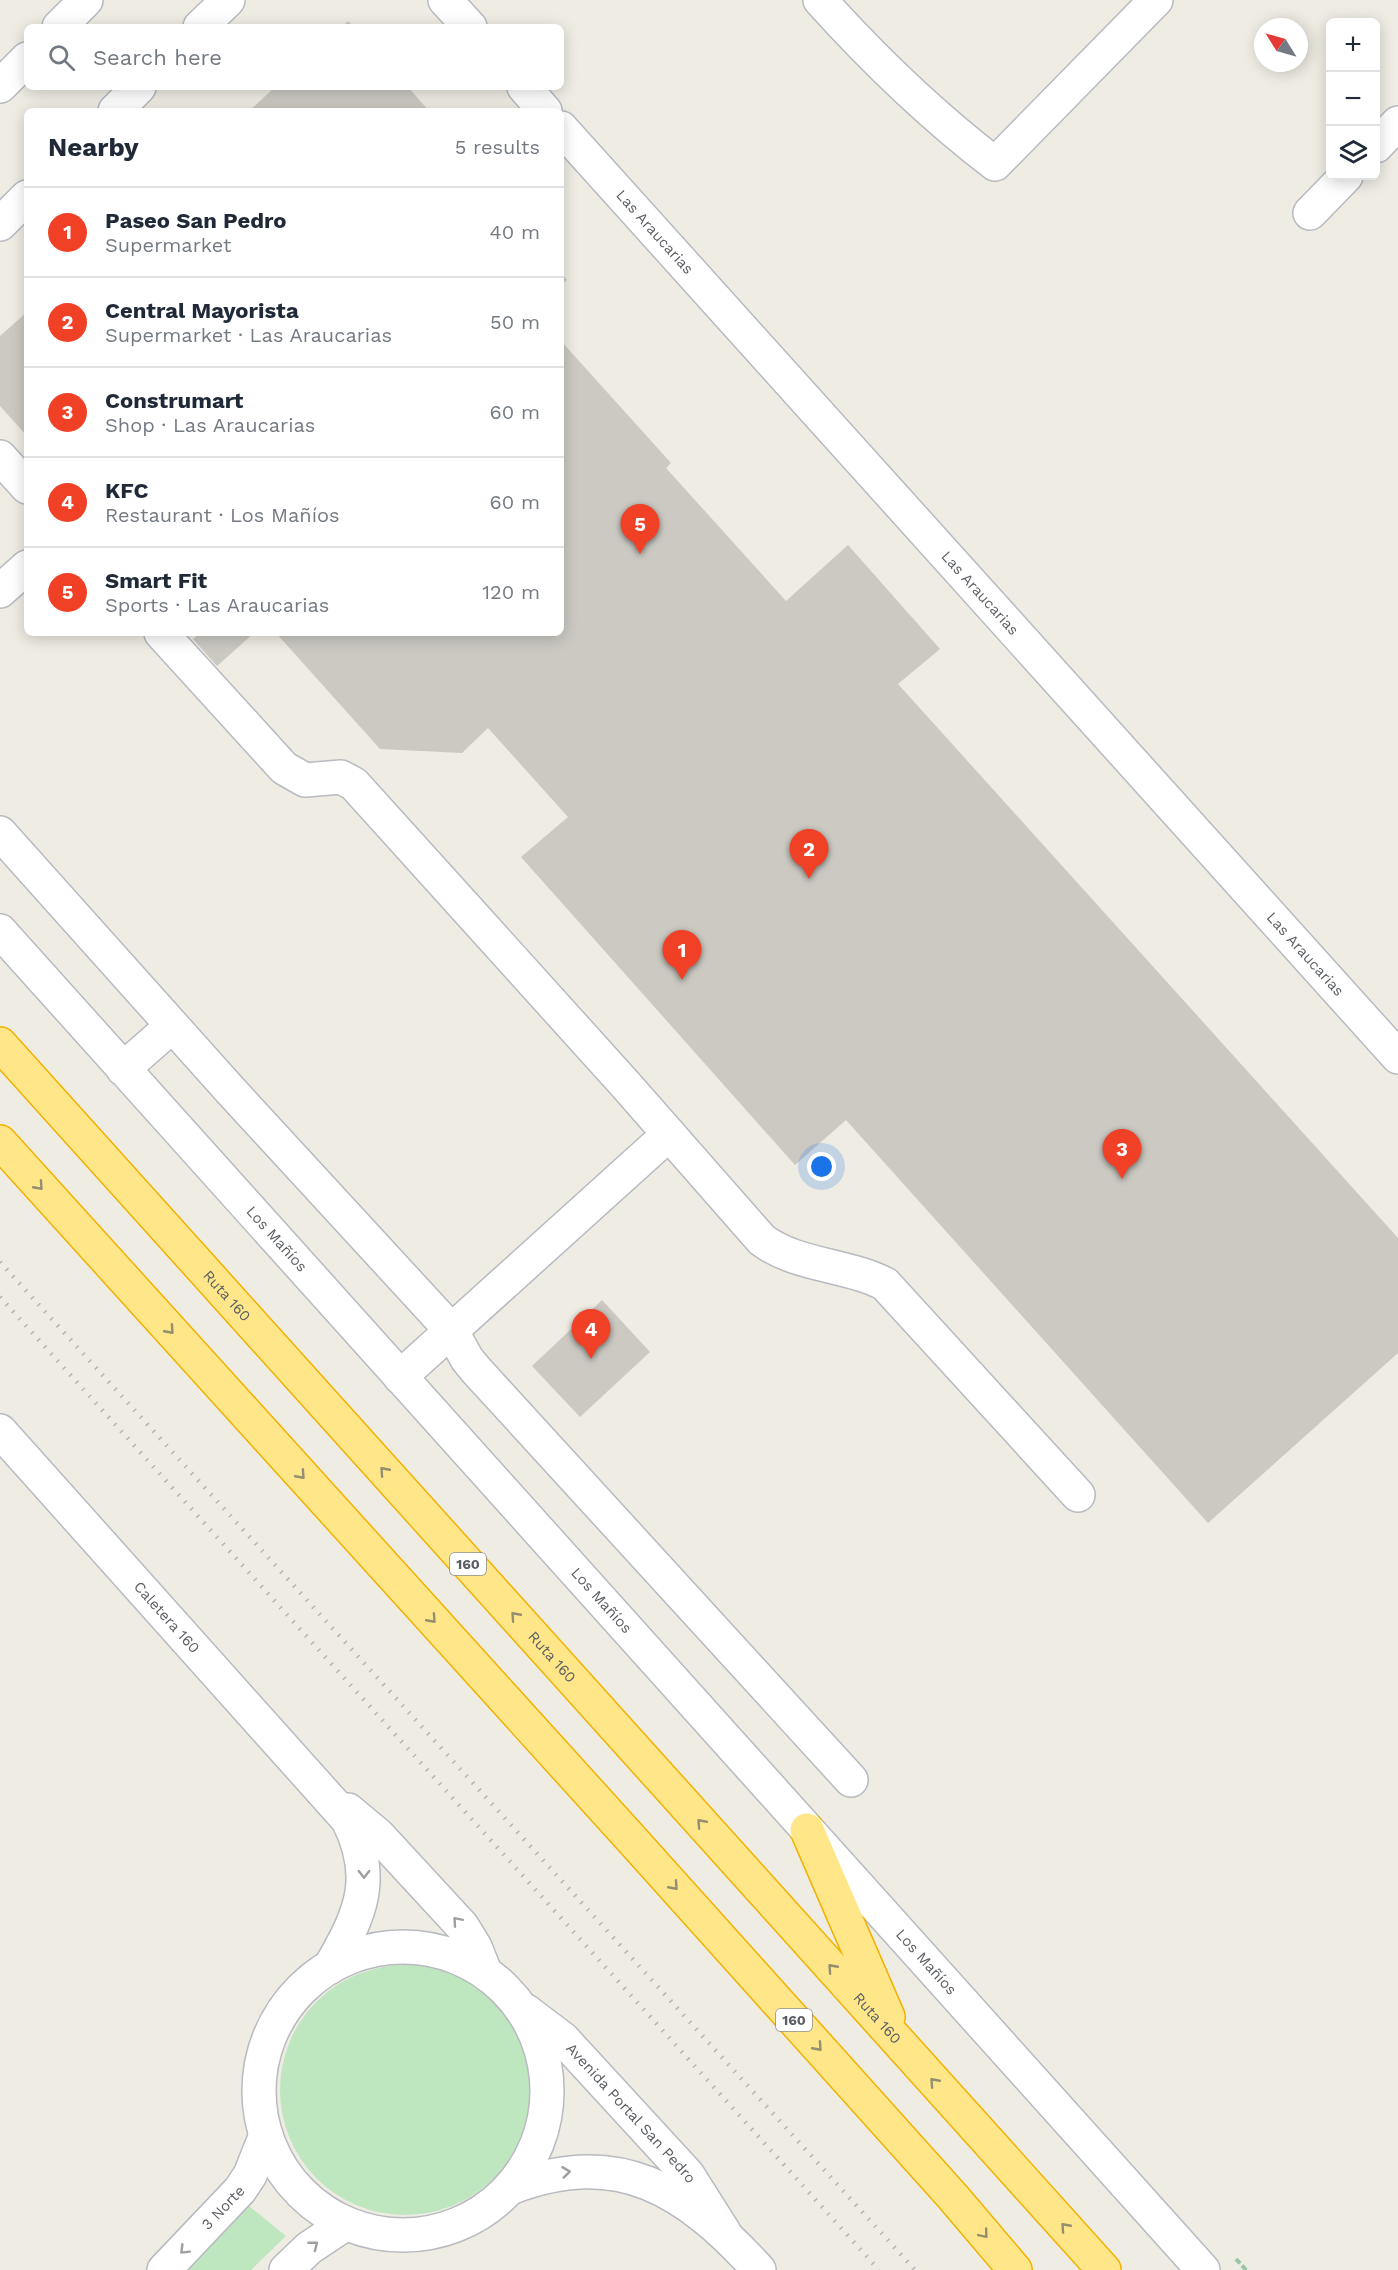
<!DOCTYPE html>
<meta charset="utf-8">
<style>
:root{--surface:#fff;--page:#f6f6f7;--text:#1f2937;--muted:#747a83;--line:#e0e1e3;--accent:#f04127}
body{margin:0;font-family:"Work Sans",sans-serif;background:var(--page);color:var(--text)}
.controls{position:absolute;right:18px;top:18px;display:grid;overflow:hidden;border-radius:9px;box-shadow:0 3px 15px #0003}
.controls button{width:54px;height:54px;display:grid;place-items:center;padding:0;border:0;border-bottom:2px solid var(--line);background:var(--surface);color:var(--text);font:30px sans-serif}
.compass{position:absolute;left:1254px;top:18px;width:54px;height:54px;border-radius:50%;background:var(--surface);box-shadow:0 3px 15px #0003;rotate:307deg}
.you{position:absolute;left:822px;top:1167px;width:21px;height:21px;margin:-15px;border:4px solid #fff;border-radius:50%;background:#1a73e8;box-shadow:0 0 0 9px #1a73e833}
.badge{display:grid;place-items:center;width:39px;height:39px;border-radius:50%;background:var(--accent);color:#fff;font-size:20px;font-weight:700}
.pin{position:absolute;translate:-50% -50px;filter:drop-shadow(0 2px 3px #0008)}
.pin::after{content:'';position:absolute;top:32px;width:21px;height:18px;background:inherit;clip-path:polygon(0 0,100% 0,50% 100%)}
.list{margin:0;padding:0;list-style:none}
h2{display:flex;justify-content:space-between;align-items:center;height:78px;margin:0;padding:0 24px;font-size:26px}
h2 small{font-size:20px;font-weight:400;color:var(--muted)}
.list li{display:grid;grid-template-columns:39px 1fr auto;gap:18px;align-items:center;box-sizing:border-box;height:90px;padding:0 24px;border-top:2px solid var(--line)}
.list b{display:block;font-size:22px;white-space:nowrap}
.list p{margin:0;font-size:20px;white-space:nowrap;color:var(--muted)}
.list em{font-size:20px;font-style:normal;color:var(--muted)}
.icon{flex:none;width:33px;height:33px;fill:none;stroke:currentColor;stroke-width:2;stroke-linecap:round;stroke-linejoin:round}
.map{position:relative;flex:none;width:1398px;height:2270px;overflow:hidden}
.search{position:absolute;background:var(--surface);box-shadow:0 3px 15px #0003;left:24px;top:24px;width:540px;height:66px;display:flex;align-items:center;gap:15px;box-sizing:border-box;padding:0 21px;border-radius:9px;color:var(--muted);font-size:22px}
.panel{position:absolute;background:var(--surface);box-shadow:0 3px 15px #0003;left:24px;top:108px;width:540px;height:528px;border-radius:9px}
.map>svg:first-child{display:block}
.green{fill:#bee7c0}
.building{fill:#cbc9c2}
.lines{fill:none;stroke-linecap:round;stroke-linejoin:round}
.minor-casing{stroke:#b8bac0;stroke-width:36}
.highway-casing{stroke:#f1b200;stroke-width:36}
.path{stroke:#95c6a6;stroke-width:4;stroke-dasharray:6 3;stroke-linecap:butt}
.minor{stroke:#fff;stroke-width:33}
.highway{stroke:#ffe789;stroke-width:33}
.rail{stroke:#b4b5b5;stroke-width:4.5;stroke-dasharray:1.5 8;stroke-linecap:butt}
.oneway{stroke:#948f71}
.oneway2{stroke:#9d9fa2}
.labels{text-anchor:middle;stroke-width:6;stroke-linejoin:round;paint-order:stroke}
.shield{fill:#fff;stroke:#8c8f92;stroke-width:1.5}
.shield-label{font-size:14px;font-weight:bold;fill:#5b5f64}
.street-label{font-size:15px;fill:#5b5f64;stroke:#fff}
</style>
<div class="map">
<svg width="1398" height="2270" viewBox="0 0 1398 2270">
<rect width="100%" height="100%" fill="#eeece3"/>
<g class="green">
<circle cx="405" cy="2090" r="125"/>
<polygon points="244,2202 286,2236 251,2270 180,2270"/>
</g>
<g class="building">
<polygon points="348,21 354,27 342,27"/>
<polygon points="275,87 408,87 429,111 249,111"/>
<polygon points="561,273 567,280 561,285"/>
<polygon points="27,312 27,436 0,406 0,336"/>
<polygon points="561,341 671,463 666,468 786,601 848,545 940,649 898,684 1398,1238 1398,1353 1208,1523 846,1120 795,1165 521,857 568,817 488,728 462,753 380,749 276,633 561,633"/>
<polygon points="200,633 254,633 217,666 193,639"/>
<polygon points="602,1300 650,1352 580,1417 532,1366"/>
</g>
<g class="lines">
<g class="minor-casing">
<g id="minor">
<polyline points="445,0 470,27"/>
<path d="M820,0c54,60 111,115 175,164l161,-164"/>
<polyline points="59,27 86,0"/>
<polyline points="200,27 228,0"/>
<polyline points="0,86 27,59"/>
<polyline points="524,87 545,111"/>
<polyline points="115,111 139,87"/>
<path id="s1" d="M561,128l837,929"/>
<polyline points="1376,146 1398,123"/>
<polyline points="1310,213 1346,176"/>
<polyline points="0,224 27,197"/>
<polyline points="0,457 27,487"/>
<polyline points="0,591 27,567"/>
<path d="M161,633l123,135 21,12 36,-3 13,7 271,300 137,156c35,26 84,24 123,44l193,211"/>
<polyline points="0,833 231,1091 451,1330 467,1359 476,1370 851,1780"/>
<path id="s2" d="M0,931l1203,1339"/>
<polyline points="123,1069 172,1026"/>
<polyline points="400,1377 669,1134"/>
<path id="s3" d="M0,1431l348,389c29,58 13,94 -18,147"/>
<polyline points="348,1810 378,1835 462,1926 475,1947 485,1972"/>
<circle cx="403" cy="2091" r="144"/>
<path id="s4" d="M526,2011l37,28 125,136 36,57"/>
<path d="M510,2188c109,-42 176,2 249,82"/>
<path id="s5" d="M164,2270l76,-80 10,-15 16,-40"/>
<polyline points="286,2270 309,2248 345,2224"/>
</g>
</g>
<g class="highway-casing">
<g id="highway">
<path id="s6" d="M0,1044l1104,1226"/>
<polyline points="0,1142 635,1843 953,2197 1015,2270"/>
<polyline points="807,1830 888,2017"/>
</g>
</g>
<polyline class="path" points="1236,2259 1246,2270"/>
<use href="#minor" class="minor"/>
<use href="#highway" class="highway"/>
<g class="rail">
<polyline points="0,1262 915,2270"/>
<polyline points="0,1297 879,2270"/>
</g>
</g>
<defs><path id="oneway-chevron" d="M-2-3.5L2.5 0L-2 3.5" fill="none" stroke-width="1.6" stroke-linecap="round" stroke-linejoin="round" transform="scale(1.5)"/></defs>
<g class="oneway">
<use href="#oneway-chevron" transform="translate(39 1186) rotate(48)"/>
<use href="#oneway-chevron" transform="translate(170 1330) rotate(48)"/>
<use href="#oneway-chevron" transform="translate(384 1471) rotate(-132)"/>
<use href="#oneway-chevron" transform="translate(301 1475) rotate(48)"/>
<use href="#oneway-chevron" transform="translate(515 1616) rotate(-132)"/>
<use href="#oneway-chevron" transform="translate(432 1619) rotate(48)"/>
<use href="#oneway-chevron" transform="translate(701 1823) rotate(-132)"/>
<use href="#oneway-chevron" transform="translate(674 1886) rotate(48)"/>
<use href="#oneway-chevron" transform="translate(832 1968) rotate(-132)"/>
<use href="#oneway-chevron" transform="translate(818 2047) rotate(48)"/>
<use href="#oneway-chevron" transform="translate(934 2082) rotate(-132)"/>
<use href="#oneway-chevron" transform="translate(1065 2227) rotate(-132)"/>
<use href="#oneway-chevron" transform="translate(984 2234) rotate(50)"/>
</g>
<g class="oneway2">
<use href="#oneway-chevron" transform="translate(364 1874) rotate(90)"/>
<use href="#oneway-chevron" transform="translate(457 1921) rotate(-131)"/>
<use href="#oneway-chevron" transform="translate(566 2172) rotate(-7)"/>
<use href="#oneway-chevron" transform="translate(314 2245) rotate(-38)"/>
<use href="#oneway-chevron" transform="translate(184 2250) rotate(135)"/>
</g>
<g class="labels">
<g class="shield">
<rect x="450" y="1553" width="36" height="22" rx="4.5"/>
<rect x="776" y="2009" width="36" height="22" rx="4.5"/>
</g>
<g class="shield-label">
<text x="468" y="1569">160</text>
<text x="794" y="2025">160</text>
</g>
<g class="street-label">
<text dy="5" stroke="none"><textPath href="#s1" startOffset="140">Las Araucarias</textPath></text>
<text dy="5" stroke="none"><textPath href="#s1" startOffset="626">Las Araucarias</textPath></text>
<text dy="5" stroke="none"><textPath href="#s1" startOffset="1112">Las Araucarias</textPath></text>
<text dy="5" stroke="none"><textPath href="#s2" startOffset="414">Los Mañíos</textPath></text>
<text dy="5" stroke="none"><textPath href="#s6" startOffset="339">Ruta 160</textPath></text>
<text dy="5" stroke="none"><textPath href="#s2" startOffset="900">Los Mañíos</textPath></text>
<text dy="5" stroke="none"><textPath href="#s3" startOffset="250">Caletera 160</textPath></text>
<text dy="5" stroke="none"><textPath href="#s6" startOffset="825">Ruta 160</textPath></text>
<text dy="5" stroke="none"><textPath href="#s2" startOffset="1386">Los Mañíos</textPath></text>
<text dy="5" stroke="none"><textPath href="#s6" startOffset="1311">Ruta 160</textPath></text>
<text dy="5" stroke="none"><textPath href="#s4" startOffset="147">Avenida Portal San Pedro</textPath></text>
<text dy="5" stroke="none"><textPath href="#s5" startOffset="86">3 Norte</textPath></text>
</g>
</g>
</svg>
<div class="controls">
<button>+</button>
<button>−</button>
<button><svg class="icon" aria-label="layers" viewBox="0 0 24 24"><path d="M12 4l9 5-9 5-9-5zM3 14l9 5 9-5"/></svg></button>
</div>
<svg class="compass" viewBox="-18 -18 36 36"><path d="M0-13l5 13h-10z" fill="#e53935"/><path d="M0 13l5-13h-10z" fill="#747a83"/></svg>
<div class="you"></div>
<div class="pin badge" style="left:682px;top:980px">1</div>
<div class="pin badge" style="left:809px;top:879px">2</div>
<div class="pin badge" style="left:1122px;top:1179px">3</div>
<div class="pin badge" style="left:591px;top:1359px">4</div>
<div class="pin badge" style="left:640px;top:554px">5</div>
<div class="search"><svg class="icon" aria-label="search" viewBox="0 0 24 24"><circle cx="10" cy="10" r="6"/><path d="M15 15l6 6"/></svg>Search here</div>
<section class="panel">
<h2>Nearby<small>5 results</small></h2>
<ul class="list">
<li><span class="badge">1</span><div><b>Paseo San Pedro</b><p>Supermarket</p></div><em>40 m</em></li>
<li><span class="badge">2</span><div><b>Central Mayorista</b><p>Supermarket · Las Araucarias</p></div><em>50 m</em></li>
<li><span class="badge">3</span><div><b>Construmart</b><p>Shop · Las Araucarias</p></div><em>60 m</em></li>
<li><span class="badge">4</span><div><b>KFC</b><p>Restaurant · Los Mañíos</p></div><em>60 m</em></li>
<li><span class="badge">5</span><div><b>Smart Fit</b><p>Sports · Las Araucarias</p></div><em>120 m</em></li>
</ul>
</section>
</div>
